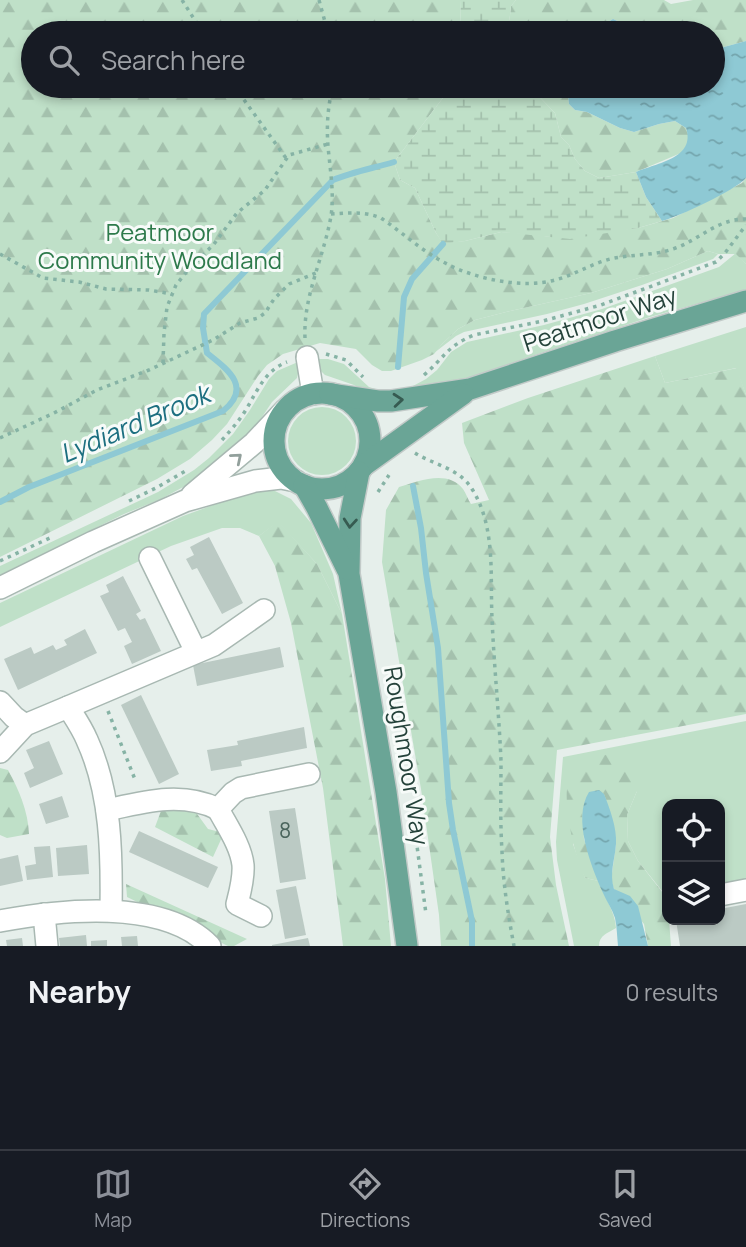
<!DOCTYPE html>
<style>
:root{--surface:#171b24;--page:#242831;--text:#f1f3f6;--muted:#9ea1a6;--line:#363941;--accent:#8c9099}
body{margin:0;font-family:Manrope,sans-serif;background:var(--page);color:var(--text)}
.controls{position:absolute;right:21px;bottom:21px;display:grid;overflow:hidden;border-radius:14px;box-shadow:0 4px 10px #0003}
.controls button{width:63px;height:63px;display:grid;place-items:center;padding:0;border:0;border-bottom:2px solid var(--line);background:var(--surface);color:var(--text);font:35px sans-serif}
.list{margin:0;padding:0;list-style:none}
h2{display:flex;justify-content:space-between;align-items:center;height:91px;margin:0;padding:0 28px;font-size:30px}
h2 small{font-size:23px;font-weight:400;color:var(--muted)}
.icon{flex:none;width:38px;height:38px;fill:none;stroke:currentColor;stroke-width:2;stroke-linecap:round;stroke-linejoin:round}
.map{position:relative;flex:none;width:746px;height:946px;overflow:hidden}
.search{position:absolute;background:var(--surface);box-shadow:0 4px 10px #0003;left:21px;right:21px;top:21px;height:77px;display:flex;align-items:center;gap:18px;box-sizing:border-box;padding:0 24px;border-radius:38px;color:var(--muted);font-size:26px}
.sheet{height:203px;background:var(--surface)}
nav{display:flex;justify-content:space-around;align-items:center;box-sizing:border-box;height:98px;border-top:2px solid var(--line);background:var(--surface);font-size:19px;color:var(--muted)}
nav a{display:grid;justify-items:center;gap:4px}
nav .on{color:var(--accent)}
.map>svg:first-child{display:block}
.grass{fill:#bfe0c8}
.forest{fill:url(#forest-firs)}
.wetland{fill:url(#wetland-marsh)}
.water{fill:url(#water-ripples)}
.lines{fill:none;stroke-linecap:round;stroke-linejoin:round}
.stream{stroke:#8ec9d4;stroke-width:6}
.building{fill:#bbcac4}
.minor-casing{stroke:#a8b8b2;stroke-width:24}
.major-casing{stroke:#c2cac8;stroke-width:24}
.path{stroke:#86b3a5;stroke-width:3.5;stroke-dasharray:3.5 5;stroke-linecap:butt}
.minor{stroke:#fff;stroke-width:21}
.major{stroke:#6aa596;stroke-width:21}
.oneway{stroke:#365b51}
.oneway2{stroke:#92a09c}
.labels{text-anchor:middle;stroke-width:6;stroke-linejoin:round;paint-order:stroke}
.number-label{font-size:21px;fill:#4a645c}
.park-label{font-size:24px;fill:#2d7a4b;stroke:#f7fbf9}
.street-label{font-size:24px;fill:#24423a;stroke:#f7fbf9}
.water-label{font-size:26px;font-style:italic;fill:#1c6f80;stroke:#f7fbf9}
</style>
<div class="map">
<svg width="746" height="946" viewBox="0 0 746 946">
<defs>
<pattern id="forest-firs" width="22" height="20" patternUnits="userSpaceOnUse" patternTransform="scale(1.75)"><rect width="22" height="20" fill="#bfe0c8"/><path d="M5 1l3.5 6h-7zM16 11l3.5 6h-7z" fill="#a4c1ad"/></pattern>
<pattern id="wetland-marsh" width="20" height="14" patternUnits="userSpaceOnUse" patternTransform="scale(1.75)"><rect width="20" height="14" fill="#bfe0c8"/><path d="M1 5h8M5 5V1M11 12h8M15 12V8" fill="none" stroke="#a4c1ad"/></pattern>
<pattern id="water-ripples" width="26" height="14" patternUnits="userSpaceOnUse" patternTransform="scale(1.75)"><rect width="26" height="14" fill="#8ec9d4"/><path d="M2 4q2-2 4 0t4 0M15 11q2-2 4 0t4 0" fill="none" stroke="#74a5ad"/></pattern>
</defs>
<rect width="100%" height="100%" fill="#e6efeb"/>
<g class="grass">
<polygon points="708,251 718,254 713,259 642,285 584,304 547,314 464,332 456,336 434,353 442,344 458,329 475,320 506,312 591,293 667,269"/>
<polygon points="736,253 746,264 746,290 650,317 538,354 464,380 414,391 413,386 426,379 437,370 451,352 467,342 544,325 602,309 719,267"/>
<polygon points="746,327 746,395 736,368 665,383 655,356"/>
<polygon points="317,359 328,359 344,364 369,387 386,392 365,391 354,385 325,375 319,369"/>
<polygon points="298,362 299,369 297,378 272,402 256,426 185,486 161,499 124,514 0,575 0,566 158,492 194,470 209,458 233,434 250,410 269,379 277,371"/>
<circle cx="322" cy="441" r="34"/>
<polygon points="259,491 275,491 291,499 311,523 333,574 342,614 317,564 278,522 259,536 240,528 222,528 171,546 0,627 0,603 183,516 216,504"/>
<path d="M746,721v164l-26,5v-86h-53v95l-2,1 -2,-8 -25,-31 -10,-20 -1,-26 10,-24 -64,53 12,34 14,3c5,16 16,30 17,47 -8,5 -17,7 -17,18h-25l-17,-86 -1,-18 7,-85z"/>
</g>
<g class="forest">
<polygon points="0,0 461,0 460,33 33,33 33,86 452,86 394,162 400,180 415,188 436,233 443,243 465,241 501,232 532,234 550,237 638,228 673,218 742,183 746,178 746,264 736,254 718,254 708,251 667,269 591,293 506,312 475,320 458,329 442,344 434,354 422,360 391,371 382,371 372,365 356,349 320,343 283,354 267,365 258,376 227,424 212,440 190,459 157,479 0,557"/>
<polygon points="516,0 664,0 671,4 693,0 746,0 746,41 713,50 713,33 636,33 624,24 613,19 589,33 508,33 511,6"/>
<polygon points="529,86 567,86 569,104 575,110 587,112 620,128 634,132 659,124 675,121 686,128 689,137 687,145 681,153 636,172 599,178 585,171 575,159 569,145 561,137 555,113"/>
<path d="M655,356l10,27 72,-15 9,27v319l-189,36 -7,87 6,48 13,61h-128l-2,-31 -18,-126 -39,-227 4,-52 13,-23c19,-6 49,-18 64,2 3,4 5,11 8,15l18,-4 -25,-57 -2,-20 66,-25z"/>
<polygon points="278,521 317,564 342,614 385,879 391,946 343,946 323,788 291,623 275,566 259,536"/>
<path d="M611,754l11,4 8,6 5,13 2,14 -10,24 1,26 10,20 25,32 4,12v15h2l2,26h-23l-4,-22 -30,-35 -3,-9 5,-35 -6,-35 -6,-16 -5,-4 -17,21 2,28 15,42 -14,-3c-10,-19 -25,-82 -15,-101 2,-5 6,-10 10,-13 9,-8 20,-8 31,-10z"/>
<path d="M0,768l8,2c11,20 20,41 21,64l-22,4 -7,-3z"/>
<polygon points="161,811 195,811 208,829 224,833 213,857 155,827"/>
<polygon points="126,884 247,939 234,946 228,946 127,897"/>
</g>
<g class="wetland">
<polygon points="461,0 516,0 511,6 508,33 460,33"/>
<polygon points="452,86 529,86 555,113 561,137 569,145 575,159 585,171 599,178 636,172 646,197 662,221 638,228 570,239 501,232 465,241 443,244 436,233 415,188 400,180 394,162"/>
</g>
<g class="water">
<polygon points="613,19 624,24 636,33 589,33"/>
<path d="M746,41v137c-10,12 -68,39 -84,43l-16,-24 -10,-25c21,-9 60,-14 50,-44l-11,-7 -16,3 -25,8 -14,-4 -33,-16 -12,-2 -6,-6 -2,-18h146v-36z"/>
<path d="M599,790l5,4c6,15 13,34 12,50 -1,16 -7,29 -2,45l16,7 8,10 10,40h-30c-1,-9 -1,-19 -3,-28 -3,-9 -8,-16 -12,-25 -12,-27 -31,-74 -14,-101z"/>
</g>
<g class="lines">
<g class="stream">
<polyline points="398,367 404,297 412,279 443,244"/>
<polyline points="413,486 421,528 426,573 438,648 449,803 453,830 472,921 472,946"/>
<path d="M0,502l29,-15 194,-76c30,-24 4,-42 -16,-58l-4,-25 1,-14 129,-134c19,-8 41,-12 61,-18"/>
</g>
</g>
<g class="building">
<polygon points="209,537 243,603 222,614 197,568 192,570 186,559 194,555 190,547"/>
<polygon points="123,576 141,611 136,614 140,620 145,618 161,651 132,664 124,646 132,642 125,628 118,631 100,596 109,592 106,585"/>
<polygon points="85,629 97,653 18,690 4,659 31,647 34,654 53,645 56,650 67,645 64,640"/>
<polygon points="280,647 284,667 197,686 193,665"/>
<polygon points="141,695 179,774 159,784 121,705"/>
<polygon points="304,727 307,748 241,761 242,766 211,771 207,750 238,745 237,741"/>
<polygon points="49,741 63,774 30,788 24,773 34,768 26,750"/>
<polygon points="62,796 69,817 46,824 39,804"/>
<polygon points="295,808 306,879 280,883 269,811"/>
<polygon points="139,831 218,867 208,888 129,852"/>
<polygon points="87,845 89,874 58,876 56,848"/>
<polygon points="50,846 53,877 27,880 25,866 36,864 34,847"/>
<polygon points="18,855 23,881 0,886 0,859"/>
<polygon points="296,886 306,935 285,939 276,890"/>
<polygon points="746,904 746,946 680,946 676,920 720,920 720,909"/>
<polygon points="86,935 87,946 60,946 59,938"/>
<polygon points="137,936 138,946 122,946 121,937"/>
<polygon points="22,938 23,946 7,946 6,940"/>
<polygon points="308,938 310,946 272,946 272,945"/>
<polygon points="107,940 107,946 91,946 91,941"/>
</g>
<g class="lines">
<g class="minor-casing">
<g id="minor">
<polyline points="307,357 313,394"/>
<polyline points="192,495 254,443 285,410"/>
<polyline points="150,558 196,652"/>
<polyline points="0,588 93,542 185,501 255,481 281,478 296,481"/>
<polyline points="0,702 14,717 25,725"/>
<polyline points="68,707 214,645 264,610"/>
<path d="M0,752l25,-27 43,-18c7,11 14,21 19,33 24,52 25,114 24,171"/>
<path d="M218,809c9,17 23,37 25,56 1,13 -3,27 -6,39l24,12"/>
<path d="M107,810c36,-8 75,-19 111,-1l15,-16 8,-5 68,-14"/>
<polyline points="720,895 746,890"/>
<polyline points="44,914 47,946"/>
<path d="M0,921c60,-11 163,-23 210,25"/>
</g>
</g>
<g class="major-casing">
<g id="major">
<circle cx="322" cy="441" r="48"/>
<polyline points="330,394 378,401 391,401 470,389 615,341 746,301"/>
<polyline points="363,466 463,394"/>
<polyline points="359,472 350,518 349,574 386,792 407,946"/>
<polyline points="304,485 317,508 347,569"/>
</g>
</g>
<g class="path">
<polyline points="182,0 203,33"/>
<polyline points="319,0 328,33"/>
<polyline points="234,86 286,158"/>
<path d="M331,214c18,-1 33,-3 50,4 22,15 42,34 66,46 29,15 76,25 108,16 19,-5 36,-16 55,-21 21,-5 43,-3 63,-10 27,-9 43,-30 73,-30"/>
<polyline points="0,254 43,278 79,282 106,289 149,290 172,294"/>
<path d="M305,338c-2,-42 19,-81 26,-122 3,-20 0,-40 -2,-60 -3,-24 -2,-47 4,-70"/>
<polyline points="326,354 346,360 363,377"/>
<polyline points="163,363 164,333 167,307 176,285 188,270 214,244 237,213 265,190 289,155 328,144"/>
<path d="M424,375c20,-17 23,-29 50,-40l69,-14 58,-16 115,-43 9,-9 21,-28"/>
<polyline points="0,438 54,413 97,390 149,370 213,340 240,323 258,318 265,313 274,299 289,284 316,273"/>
<path d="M222,440c9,-10 18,-20 25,-32 11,-19 19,-38 40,-46"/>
<path d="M415,453c19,12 44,15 57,36 24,38 18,86 20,129 2,48 7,95 9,143 0,30 -1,60 1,90 1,32 6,63 12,95"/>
<polyline points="378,492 389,475"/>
<polyline points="129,501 156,488 187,470"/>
<polyline points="0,561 52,537"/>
<polyline points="108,711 136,782"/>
<polyline points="415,831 426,914"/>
</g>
<use href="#minor" class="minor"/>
<use href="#major" class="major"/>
</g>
<defs><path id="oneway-chevron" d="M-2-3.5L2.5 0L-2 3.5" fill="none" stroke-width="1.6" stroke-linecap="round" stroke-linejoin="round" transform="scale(1.75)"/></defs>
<g class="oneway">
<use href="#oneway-chevron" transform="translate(398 400) rotate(-5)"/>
<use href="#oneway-chevron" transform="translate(350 523) rotate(95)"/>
</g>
<use class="oneway2" href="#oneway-chevron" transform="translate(237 458) rotate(-40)"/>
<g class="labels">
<g class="number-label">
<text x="285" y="838">8</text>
</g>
<g class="park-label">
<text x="160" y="241">Peatmoor<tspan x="160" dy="28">Community Woodland</tspan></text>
</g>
<g class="street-label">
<text transform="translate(600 320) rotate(-18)" y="8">Peatmoor Way</text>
<text transform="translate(406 756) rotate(81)" y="8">Roughmoor Way</text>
</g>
<g class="water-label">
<text transform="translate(135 424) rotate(-23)" y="9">Lydiard Brook</text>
</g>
</g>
</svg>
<div class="controls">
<button><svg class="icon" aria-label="locate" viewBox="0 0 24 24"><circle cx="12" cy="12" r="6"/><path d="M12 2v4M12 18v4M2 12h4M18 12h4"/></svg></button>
<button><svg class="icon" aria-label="layers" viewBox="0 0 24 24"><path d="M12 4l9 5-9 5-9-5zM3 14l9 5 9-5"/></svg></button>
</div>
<div class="search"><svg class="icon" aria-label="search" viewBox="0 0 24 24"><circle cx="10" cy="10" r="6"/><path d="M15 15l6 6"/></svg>Search here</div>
</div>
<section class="sheet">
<h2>Nearby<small>0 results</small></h2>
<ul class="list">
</ul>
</section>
<nav>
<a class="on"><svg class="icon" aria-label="map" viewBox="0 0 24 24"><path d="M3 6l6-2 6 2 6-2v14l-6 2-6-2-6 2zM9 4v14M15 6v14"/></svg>Map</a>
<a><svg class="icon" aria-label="directions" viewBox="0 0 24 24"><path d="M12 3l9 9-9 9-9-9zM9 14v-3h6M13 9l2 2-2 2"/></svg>Directions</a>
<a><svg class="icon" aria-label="saved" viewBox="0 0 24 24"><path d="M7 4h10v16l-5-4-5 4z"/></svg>Saved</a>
</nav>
